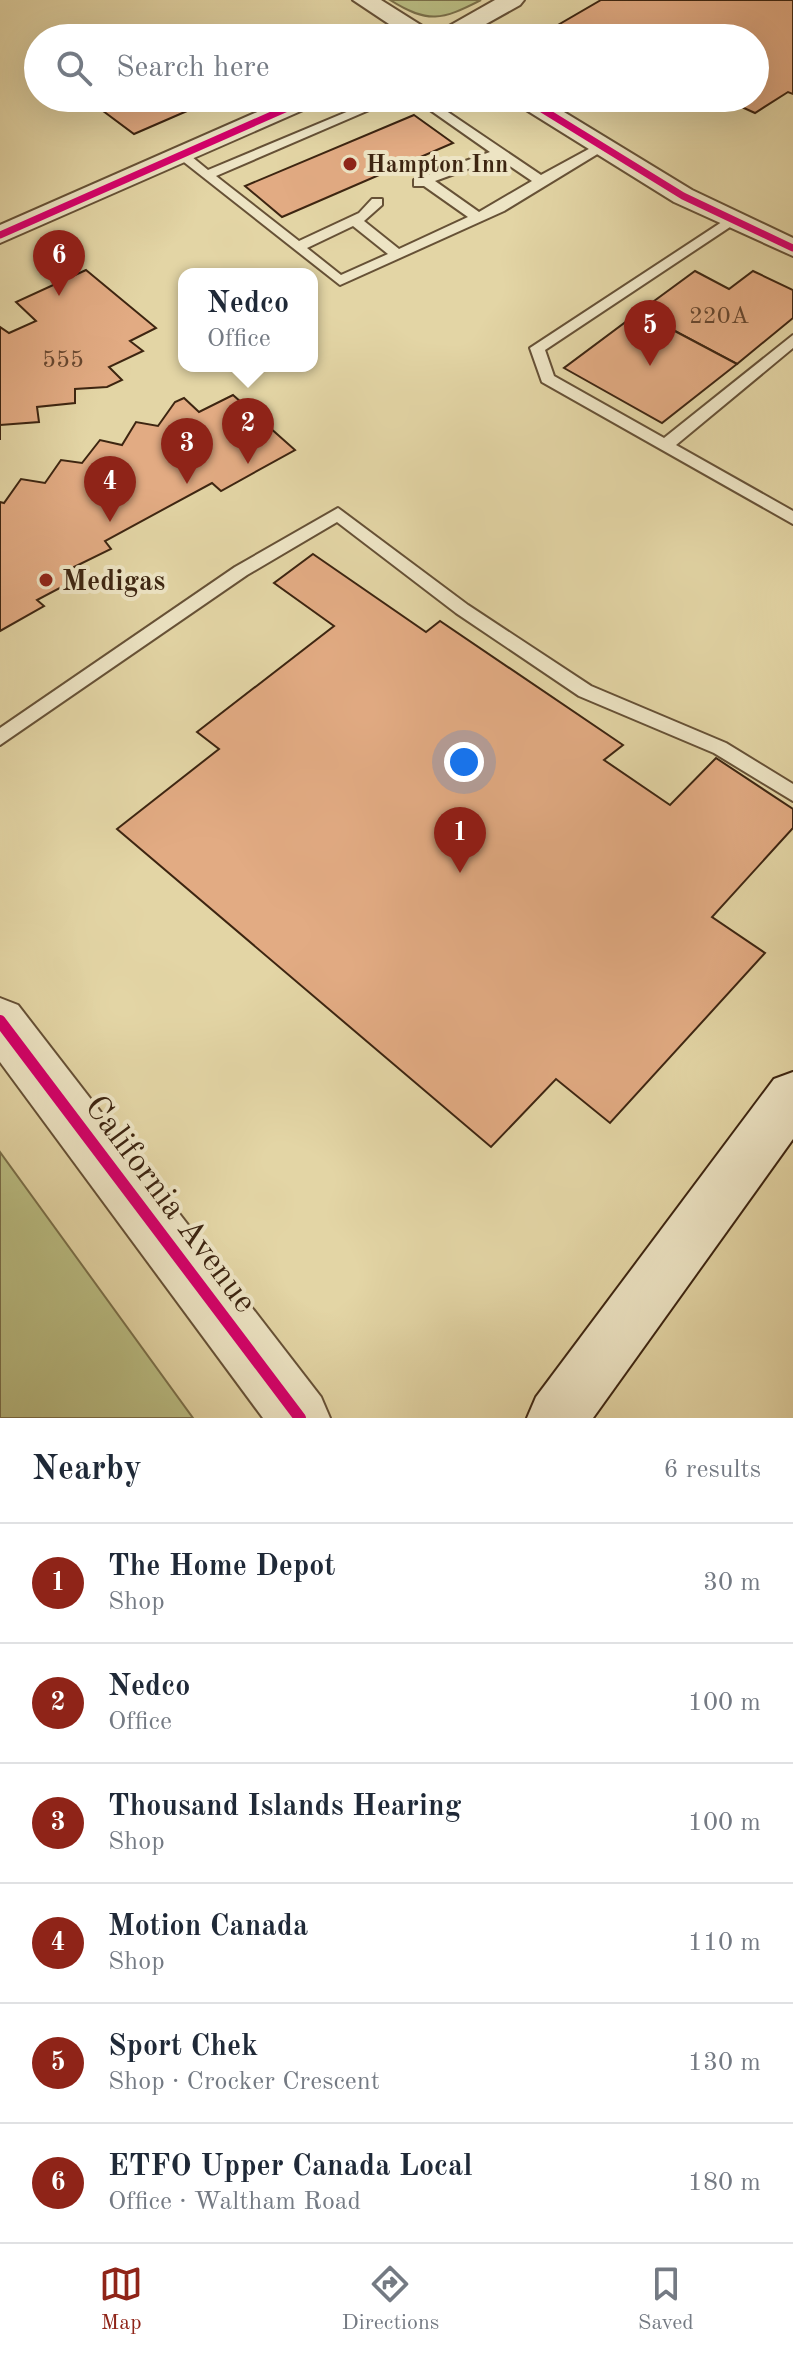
<!DOCTYPE html>
<meta charset="utf-8">
<style>
:root{--surface:#fff;--page:#f6f6f7;--text:#1f2937;--muted:#747a83;--line:#e0e1e3;--accent:#8f2418}
body{margin:0;font-family:"Old Standard TT",serif;background:var(--page);color:var(--text)}
.you{position:absolute;left:464px;top:762px;width:28px;height:28px;margin:-20px;border:6px solid #fff;border-radius:50%;background:#1a73e8;box-shadow:0 0 0 12px #1a73e833}
.badge{display:grid;place-items:center;width:52px;height:52px;border-radius:50%;background:var(--accent);color:#fff;font-size:26px;font-weight:700}
.pin{position:absolute;translate:-50% -66px;filter:drop-shadow(0 2px 4px #0008)}
.pin::after{content:'';position:absolute;top:42px;width:28px;height:24px;background:inherit;clip-path:polygon(0 0,100% 0,50% 100%)}
.popup{position:absolute;left:178px;top:268px;width:140px;height:104px;box-sizing:border-box;display:grid;place-content:center;border-radius:16px;background:var(--surface);filter:drop-shadow(0 2px 6px #0005);font-size:26px;white-space:nowrap;color:var(--muted)}
.popup b{font-size:30px;color:var(--text)}
.popup::after{content:'';position:absolute;left:50%;top:100%;margin-left:-16px;border:16px solid transparent;border-top-color:var(--surface)}
.list{margin:0;padding:0;list-style:none}
h2{display:flex;justify-content:space-between;align-items:center;height:104px;margin:0;padding:0 32px;font-size:34px}
h2 small{font-size:26px;font-weight:400;color:var(--muted)}
.list li{display:grid;grid-template-columns:52px 1fr auto;gap:24px;align-items:center;box-sizing:border-box;height:120px;padding:0 32px;border-top:2px solid var(--line)}
.list b{display:block;font-size:30px;white-space:nowrap}
.list p{margin:0;font-size:26px;white-space:nowrap;color:var(--muted)}
.list em{font-size:26px;font-style:normal;color:var(--muted)}
.icon{flex:none;width:44px;height:44px;fill:none;stroke:currentColor;stroke-width:2;stroke-linecap:round;stroke-linejoin:round}
.map{position:relative;flex:none;width:793px;height:1418px;overflow:hidden}
.search{position:absolute;background:var(--surface);box-shadow:0 8px 32px #0002;left:24px;right:24px;top:24px;height:88px;display:flex;align-items:center;gap:20px;box-sizing:border-box;padding:0 28px;border-radius:44px;color:var(--muted);font-size:30px}
.sheet{height:824px;background:var(--surface)}
nav{display:flex;justify-content:space-around;align-items:center;box-sizing:border-box;height:112px;border-top:2px solid var(--line);background:var(--surface);font-size:22px;color:var(--muted)}
nav a{display:grid;justify-items:center;gap:4px}
nav .on{color:var(--accent)}
.map>svg:first-child{display:block}
.green{fill:#b9bc82;stroke:#7b704a;stroke-width:2}
.building{fill:#e2ab83;stroke:#3d2511;stroke-width:2}
.lines{fill:none;stroke-linecap:round;stroke-linejoin:round}
.service-casing{stroke:#665136;stroke-width:4}
.minor-casing{stroke:#665136;stroke-width:4}
.tertiary-casing{stroke:#665136;stroke-width:4}
.secondary-casing{stroke:#3d2511;stroke-width:4}
.service{fill:#ede4c4;fill-rule:evenodd}
.minor{fill:#ede4c4;fill-rule:evenodd}
.tertiary{fill:#ede4c4;fill-rule:evenodd}
.secondary{fill:#ede4c4;fill-rule:evenodd}
.cycleway-far1-casing{stroke:#ede4c4;stroke-width:11}
.cycleway-casing{stroke:#ede4c4;stroke-width:17}
.cycleway-far1{stroke:#d6006c;stroke-width:7}
.cycleway{stroke:#d6006c;stroke-width:12}
.poi-dot{fill:#8f2418;stroke:#ede4c4;stroke-width:3}
.labels{text-anchor:middle;stroke-width:8;stroke-linejoin:round;paint-order:stroke}
.far-poi-label{font-size:24px;font-weight:bold;fill:#3d2511;stroke:#ede4c4;text-anchor:start}
.number-label{font-size:24px;fill:#66462e}
.poi-label{font-size:28px;font-weight:bold;fill:#3d2511;stroke:#ede4c4;text-anchor:start}
.near-street-label{font-size:34px;fill:#3d2511;stroke:#ede4c4}
</style>
<div class="map">
<svg width="793" height="1418" viewBox="0 0 793 1418">
<rect width="100%" height="100%" fill="#e3d5a5"/>
<filter id="stains"><feTurbulence type="fractalNoise" baseFrequency=".0025" numOctaves="4"/><feColorMatrix values="0 0 0 0 .2 0 0 0 0 .09 0 0 0 0 .02 0 0 0 .5 -.17"/></filter>
<radialGradient id="worn" r=".72"><stop offset=".6" stop-color="#630" stop-opacity="0"/><stop offset="1" stop-color="#630" stop-opacity=".3"/></radialGradient>
<g class="green">
<path d="M390,0h91c-39,20 -53,24 -91,0z"/>
<polygon points="0,1152 193,1418 0,1418"/>
</g>
<g class="building">
<polygon points="601,0 793,0 793,94 788,92 755,113 722,98 755,98 755,38 539,36"/>
<polygon points="79,98 217,98 134,134 95,105 90,106"/>
<polygon points="414,115 453,143 282,217 245,186"/>
<polygon points="86,270 156,328 130,341 143,351 109,367 122,380 107,387 75,389 75,403 37,407 39,422 0,425 0,440 0,327 9,333 36,321 16,302"/>
<polygon points="695,271 729,289 753,271 793,290 793,318 737,364 639,312"/>
<polygon points="639,312 737,364 662,423 564,368"/>
<polygon points="233,395 295,450 221,491 212,483 105,541 111,549 70,569 77,579 37,600 44,606 0,631 0,502 4,503 21,479 45,483 61,460 82,463 100,440 122,445 136,422 158,426 175,402 184,398 199,412"/>
<polygon points="313,554 426,632 440,621 623,745 604,760 670,805 716,758 793,809 793,828 712,917 765,953 610,1123 556,1079 491,1147 117,829 219,749 197,732 334,626 274,583"/>
</g>
<g class="lines">
<g class="service-casing">
<g id="service">
<path d="M380,98h17l-181,78 83,65 60,-28 13,-14h10v6l-18,16 35,28 69,-32 -44,-31h-10v-6l76,-28 -77,-54h14l114,77 57,-31 11,3 -105,64 -164,74 -165,-130 11,-3 22,18zM498,158l34,23 -53,31 -44,-31zM353,226l35,28 -47,21 -34,-27z"/>
<polygon points="731,216 738,220 736,223 545,350 554,376 664,438 793,335 793,348 676,445 793,511 793,524 542,382 530,348"/>
<polygon points="338,508 468,605 591,686 726,743 793,784 793,801 714,753 579,696 456,613 337,522 247,575 0,745 0,728 235,567"/>
</g>
</g>
<g class="minor-casing">
<g id="minor">
<polygon points="353,0 381,0 435,34 495,0 524,0 520,5 461,38 410,38"/>
<polygon points="289,98 322,98 319,103 0,243 0,225"/>
<polygon points="512,98 541,98 692,190 793,238 793,256 674,202 515,103"/>
</g>
</g>
<g class="tertiary-casing">
<polygon id="tertiary" points="0,998 18,1005 321,1397 330,1418 263,1418 0,1062"/>
</g>
<g class="secondary-casing">
<polygon id="secondary" points="793,1072 793,1139 593,1418 527,1418 536,1397 774,1079"/>
</g>
<use href="#service" class="service"/>
<use href="#minor" class="minor"/>
<use href="#tertiary" class="tertiary"/>
<use href="#secondary" class="secondary"/>
<g class="cycleway-far1-casing">
<g id="cycleway-far1">
<polyline points="524,98 683,196 793,248"/>
<polyline points="0,235 310,98"/>
</g>
</g>
<g class="cycleway-casing">
<polyline id="cycleway" points="0,1021 300,1418"/>
</g>
<use href="#cycleway-far1" class="cycleway-far1"/>
<use href="#cycleway" class="cycleway"/>
</g>
<g class="poi-dot">
<circle cx="350" cy="164" r="8"/>
<circle cx="46" cy="580" r="8"/>
</g>
<g class="labels">
<g class="far-poi-label">
<text x="366" y="172">Hampton Inn</text>
</g>
<g class="number-label">
<text x="719" y="323">220A</text>
<text x="63" y="367">555</text>
</g>
<g class="poi-label">
<text x="62" y="590">Medigas</text>
</g>
<g class="near-street-label">
<text transform="translate(172 1203) rotate(53)" y="12">California Avenue</text>
</g>
</g>
<rect width="100%" height="100%" filter="url(#stains)"/>
<rect width="100%" height="100%" fill="url(#worn)"/>
</svg>
<div class="you"></div>
<div class="pin badge" style="left:460px;top:873px">1</div>
<div class="pin badge" style="left:248px;top:464px">2</div>
<div class="popup"><b>Nedco</b>Office</div>
<div class="pin badge" style="left:187px;top:484px">3</div>
<div class="pin badge" style="left:110px;top:522px">4</div>
<div class="pin badge" style="left:650px;top:366px">5</div>
<div class="pin badge" style="left:59px;top:296px">6</div>
<div class="search"><svg class="icon" aria-label="search" viewBox="0 0 24 24"><circle cx="10" cy="10" r="6"/><path d="M15 15l6 6"/></svg>Search here</div>
</div>
<section class="sheet">
<h2>Nearby<small>6 results</small></h2>
<ul class="list">
<li><span class="badge">1</span><div><b>The Home Depot</b><p>Shop</p></div><em>30 m</em></li>
<li><span class="badge">2</span><div><b>Nedco</b><p>Office</p></div><em>100 m</em></li>
<li><span class="badge">3</span><div><b>Thousand Islands Hearing</b><p>Shop</p></div><em>100 m</em></li>
<li><span class="badge">4</span><div><b>Motion Canada</b><p>Shop</p></div><em>110 m</em></li>
<li><span class="badge">5</span><div><b>Sport Chek</b><p>Shop · Crocker Crescent</p></div><em>130 m</em></li>
<li><span class="badge">6</span><div><b>ETFO Upper Canada Local</b><p>Office · Waltham Road</p></div><em>180 m</em></li>
</ul>
</section>
<nav>
<a class="on"><svg class="icon" aria-label="map" viewBox="0 0 24 24"><path d="M3 6l6-2 6 2 6-2v14l-6 2-6-2-6 2zM9 4v14M15 6v14"/></svg>Map</a>
<a><svg class="icon" aria-label="directions" viewBox="0 0 24 24"><path d="M12 3l9 9-9 9-9-9zM9 14v-3h6M13 9l2 2-2 2"/></svg>Directions</a>
<a><svg class="icon" aria-label="saved" viewBox="0 0 24 24"><path d="M7 4h10v16l-5-4-5 4z"/></svg>Saved</a>
</nav>
